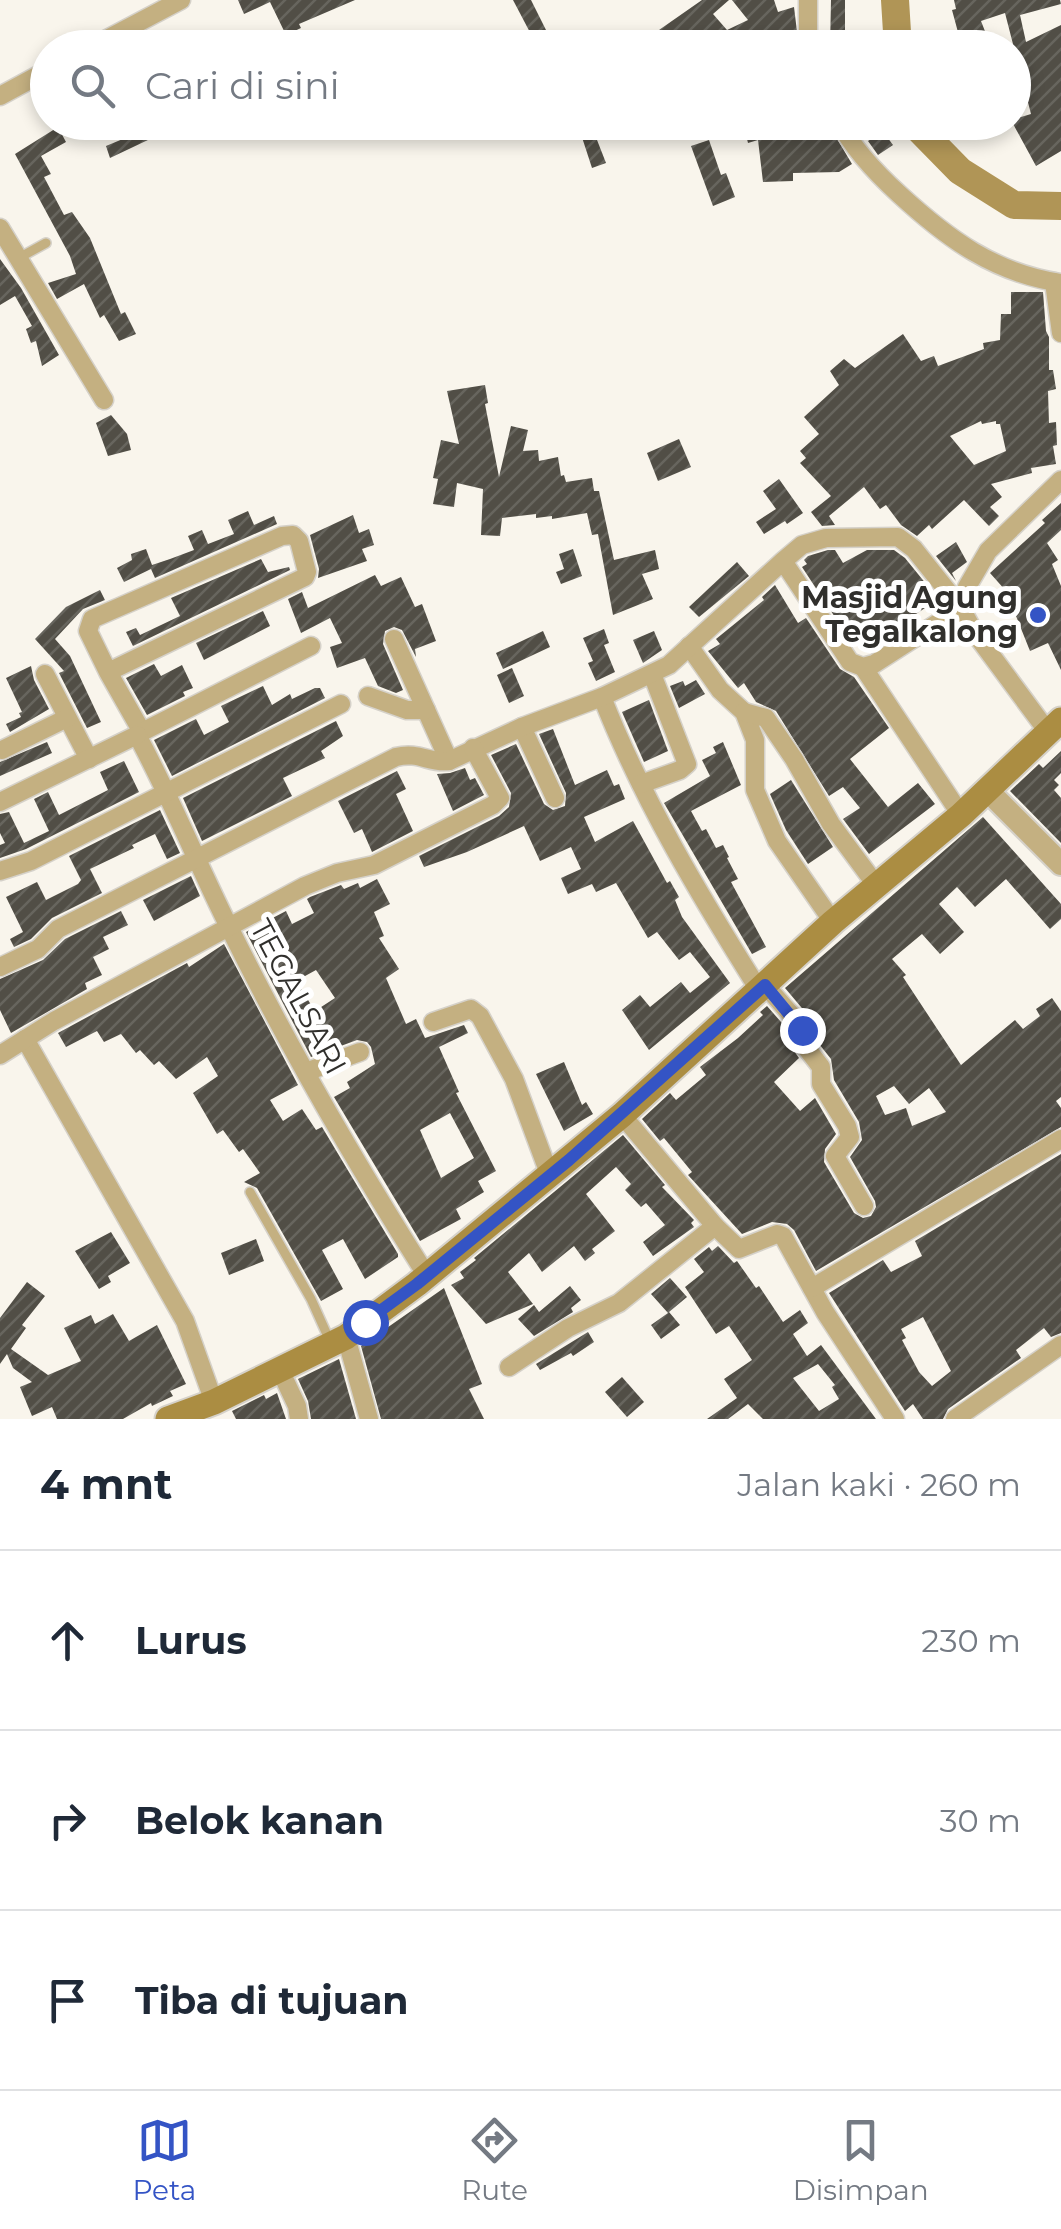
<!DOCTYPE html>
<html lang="id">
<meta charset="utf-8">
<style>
:root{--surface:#fff;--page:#f2f2f3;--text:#1f2937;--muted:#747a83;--line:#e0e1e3;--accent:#3454c5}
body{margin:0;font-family:Montserrat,sans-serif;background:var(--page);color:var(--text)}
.stop{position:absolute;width:30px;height:30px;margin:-22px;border:8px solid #3454c5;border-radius:50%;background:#fff}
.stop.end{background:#3454c5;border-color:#fff;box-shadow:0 2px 10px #0008}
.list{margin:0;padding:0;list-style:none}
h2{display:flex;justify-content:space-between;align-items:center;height:130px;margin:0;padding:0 40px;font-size:42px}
h2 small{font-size:32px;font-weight:400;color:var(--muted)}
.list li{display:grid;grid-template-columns:65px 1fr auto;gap:30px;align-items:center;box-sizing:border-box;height:180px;padding:0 40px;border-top:2px solid var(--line)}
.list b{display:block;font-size:38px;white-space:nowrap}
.list em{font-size:32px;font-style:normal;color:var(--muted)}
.icon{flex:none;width:55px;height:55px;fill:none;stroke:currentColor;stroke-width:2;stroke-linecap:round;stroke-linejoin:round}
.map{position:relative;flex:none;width:1061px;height:1419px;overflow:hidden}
.search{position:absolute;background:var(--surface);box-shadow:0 5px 15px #0003;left:30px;right:30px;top:30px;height:110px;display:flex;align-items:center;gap:25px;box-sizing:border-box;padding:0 35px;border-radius:55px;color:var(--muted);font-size:38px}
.sheet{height:670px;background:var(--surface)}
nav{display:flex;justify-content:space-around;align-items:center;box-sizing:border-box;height:140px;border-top:2px solid var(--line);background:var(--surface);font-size:28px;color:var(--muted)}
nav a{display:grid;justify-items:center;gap:5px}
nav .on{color:var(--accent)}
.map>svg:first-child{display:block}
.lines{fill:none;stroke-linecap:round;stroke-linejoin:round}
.river{stroke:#b09556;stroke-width:28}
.building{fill:url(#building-hatch);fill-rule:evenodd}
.service-casing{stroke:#d5d1c9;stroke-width:12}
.minor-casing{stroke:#d5d1c9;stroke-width:21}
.tertiary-casing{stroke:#d5d1c9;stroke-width:26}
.secondary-casing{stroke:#d5d1c9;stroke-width:29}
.service{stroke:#c4b081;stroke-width:9}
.minor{stroke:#c4b081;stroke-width:18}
.tertiary{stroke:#c4b081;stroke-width:22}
.secondary{stroke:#ab8d42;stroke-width:25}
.route{stroke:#3454c5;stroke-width:12}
.poi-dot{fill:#3454c5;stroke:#fff;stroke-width:4}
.labels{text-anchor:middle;stroke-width:10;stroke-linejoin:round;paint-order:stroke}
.poi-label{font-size:30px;font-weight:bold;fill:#302f2c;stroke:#fff;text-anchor:end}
.street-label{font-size:30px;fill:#302f2c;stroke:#fff}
</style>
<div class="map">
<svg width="1061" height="1419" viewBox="0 0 1061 1419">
<defs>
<pattern id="building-hatch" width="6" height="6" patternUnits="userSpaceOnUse" patternTransform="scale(2.5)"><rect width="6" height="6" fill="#514e46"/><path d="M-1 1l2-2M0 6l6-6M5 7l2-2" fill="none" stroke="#67655e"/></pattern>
</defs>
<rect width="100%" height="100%" fill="#f9f5ec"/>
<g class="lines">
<g class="river">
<polyline points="895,0 898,48"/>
<polyline points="912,122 960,171 1014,205 1061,206"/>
</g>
</g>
<g class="building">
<polygon points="238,0 355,0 299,24 301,28 286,35 270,2 244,14"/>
<polygon points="513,0 531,0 548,34 534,40"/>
<polygon points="702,0 729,0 713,14 727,30 748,20 732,0 774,0 778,12 794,7 799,48 656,48 666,38 659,30"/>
<polygon points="831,0 845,0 845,32 848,31 851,46 830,48"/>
<polygon points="954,0 1060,0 1061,4 1020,15 1026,42 1061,25 1061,151 1036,166 1012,122 1014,119 1031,114 1005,13 981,21 988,39 962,47 952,10 956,9"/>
<polygon points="577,122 590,122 606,163 592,168"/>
<polygon points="715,122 827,122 852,164 839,172 793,173 793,181 763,182 758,140 748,143 745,131 719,137"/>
<polygon points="863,122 876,122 893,145 878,155 868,141 871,139"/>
<polygon points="144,124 150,139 110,158 106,146 130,136 128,133"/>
<polygon points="58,127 66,142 41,156 51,174 44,177 64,215 72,212 90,238 121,314 125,312 136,334 119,341 104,315 100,318 84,284 57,299 48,283 76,274 70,256 15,154"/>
<polygon points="709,140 721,175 726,173 735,197 713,206 691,146"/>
<polygon points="0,259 21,288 59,355 42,366 36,341 31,343 26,329 32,326 15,296 0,305"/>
<path d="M1011,292h32l3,39 3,6v33h4l3,19 -8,2 1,32 7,-1 1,23 -4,1 3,18 -25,4 1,5 -41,11 11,13 -12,10 9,9 -10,10 -25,-26 -32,29 -3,-4 -12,11 -16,-11 -15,-20 -6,4 -16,-22 -35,29 6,9 -13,1 -11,-14 20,-16 -31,-33 6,-5 -6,-7 19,-17 -15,-17 35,-32 -9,-14 14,-12 11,9 48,-34 18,27 13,-5 4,10 46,-17 -1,-6 17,-3 1,-26h10zM981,421l1,3 14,-3v3h4l6,27 -32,14 -24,-29z"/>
<polygon points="485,385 488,403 485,404 499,477 511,426 528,430 523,451 538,450 539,461 558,457 561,476 564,475 566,482 592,478 594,491 599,491 614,560 655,550 659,569 642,574 653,599 613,615 598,534 592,535 587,513 552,519 552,516 536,518 536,514 502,518 500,536 481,535 483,489 457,483 454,507 433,504 438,479 433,478 441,440 459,444 447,391"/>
<polygon points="111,415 127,434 131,450 108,456 96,423"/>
<polygon points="679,439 691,467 658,481 647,453"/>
<polygon points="779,479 803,513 787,524 785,521 764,534 756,522 776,509 763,491"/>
<polygon points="1061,503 1061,530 1047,543 1058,560 1052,564 1061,586 1061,670 1048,643 1030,651 1006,591 990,573 1045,523 1042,520"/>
<polygon points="248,511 254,525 274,516 277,524 155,578 151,569 124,582 117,568 132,560 131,554 146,549 152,565 170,559 194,550 188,536 202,530 208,544 234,534 228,520"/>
<polygon points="353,515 359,533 369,529 374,545 362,549 367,561 318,578 319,569 310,535"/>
<polygon points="956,542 967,562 952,573 956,581 936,556"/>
<polygon points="573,549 582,576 561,584 556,572 564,569 559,554"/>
<polygon points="828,550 835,550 843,563 867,550 894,550 905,558 935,595 922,604 925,608 910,618 913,623 888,639 878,624 852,643 802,567 807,564 804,560 808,556"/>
<polygon points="261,559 268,572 289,567 290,570 133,646 126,632 136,628 140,635 180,616 171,598"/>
<polygon points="737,562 749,576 699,617 689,607"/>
<polygon points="375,575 381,586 401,577 415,607 422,604 436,641 415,649 416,657 402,630 394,627 385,631 383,644 403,690 396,693 378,686 365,658 337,668 330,647 342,643 330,618 301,633 288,599 302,592 308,608"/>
<polygon points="775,585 798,623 806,618 840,669 854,677 889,728 850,759 888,807 918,783 935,804 869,854 843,819 860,808 843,787 829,796 776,711 756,702 744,683 738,688 708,651 720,644 716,639 764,600 762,597"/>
<polygon points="100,590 105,600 83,609 55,639 70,656 101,722 87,728 59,673 64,671 35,639 66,607"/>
<polygon points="263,611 270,626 204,660 196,643"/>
<polygon points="604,629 609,643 604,645 615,672 596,681 588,663 593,661 583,638"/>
<polygon points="543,631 550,647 503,669 496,653"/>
<polygon points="654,631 662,650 643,663 633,640"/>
<polygon points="154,664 161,676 182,665 193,688 183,692 185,696 147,715 126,678"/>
<polygon points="31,666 34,680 49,709 10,732 6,724 21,717 19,713 22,712 6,678"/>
<polygon points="512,668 524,696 509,703 497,675"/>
<polygon points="696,680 705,694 679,708 670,686 683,681 685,686"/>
<polygon points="263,686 272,705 290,694 292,699 315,688 320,688 325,698 172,776 154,740 196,719 204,735 229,722 221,706"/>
<polygon points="649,700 668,751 644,762 622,712"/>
<polygon points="336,721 343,736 321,751 325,758 283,778 292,796 202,841 183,798"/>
<polygon points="553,729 575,785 607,770 614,786 619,784 625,799 584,817 595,842 633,821 667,883 670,881 679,897 675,900 682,917 730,983 649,1050 622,1010 640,995 650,1007 681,982 690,993 710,977 690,952 679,960 657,932 648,938 616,883 596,892 592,884 568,894 561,878 581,869 571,847 540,861 524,826 467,852 424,867 419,856 499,816 509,807 511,793 491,755 516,744 544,804 553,810 565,806 566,793 539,734"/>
<polygon points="47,742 52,753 0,776 0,762"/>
<polygon points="723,742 741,785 691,811 702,831 706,829 716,848 723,845 729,857 727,858 738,879 731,882 766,947 752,954 664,803 710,776 702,760 716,753 713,747"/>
<polygon points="1061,751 1061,773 1054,780 1059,785 1054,790 1061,798 1061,843 1010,791 1039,764 1043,768"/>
<polygon points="124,761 139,792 26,849 0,858 0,845 5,843 0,833 0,814 9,812 24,843 49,831 34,799 48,792 59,815 108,790 100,772"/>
<polygon points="465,768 470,780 475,778 484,795 453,811 437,774 450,773"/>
<polygon points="397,771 406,789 396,794 413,831 372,852 362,829 354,833 338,801"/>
<polygon points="791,780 833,847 808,864 786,830 770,794"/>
<polygon points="160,810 180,853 167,859 155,834 132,845 134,848 90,869 102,893 52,918 31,939 14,947 10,939 23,932 6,897 37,882 46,900 78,884 81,880 69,856"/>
<path d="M983,817l78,87v15l-11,10 -44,-50 -31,28 -18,-20 -18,17 25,28 -24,22 -18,-20 -30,25 14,16 -3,2 58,88 54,-45 8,9 17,-13 -4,-7 16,-11 9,13v86l-5,4 5,7v19l-245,144 -22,-41 -7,-6 -15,-2 -30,12 -54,-59 4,-3 -28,-34 -4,3 -18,-22 28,-26 6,7 30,-25 -6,-8 38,-29 25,-23 -3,-3 7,-6 21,24 -2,10 13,18 -25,24 26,29 15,-13 21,36 -11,15 -1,13 30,51 9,5 8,-2 5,-9 -1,-6 -25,-44 12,-17 -3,-18 -25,-42 -3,-21 -19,-24v-15l-27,-32zM894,1086l15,18 20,-16 17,24 -34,14 -6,-18 -21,7 -9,-19z"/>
<polygon points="191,876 200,896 154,921 143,900"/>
<path d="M377,879l13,25 -16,8 10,24 -5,2 20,31 -13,9 20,46 10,-5 9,19 39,-13 4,8 -29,14 20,45 -3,1 40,78 -18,10 6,11 -28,17 5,10 -41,22 -86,-144 16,-9 -3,-6 28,-18 -4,-17 -4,-5 -10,-2 -46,17 -65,-125 40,-21 6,13 22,-11 -7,-14 3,-2 31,-12 3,4 14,-6 2,5zM316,970l19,28 -20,13 -19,-30zM450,1113l24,45 -33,20 -21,-48z"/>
<polygon points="121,911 128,925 103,937 109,949 93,957 102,975 85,983 87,989 11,1033 0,1010 0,979 43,960 65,939"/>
<polygon points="224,944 298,1085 270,1100 283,1121 302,1109 316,1130 322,1127 398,1254 398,1257 365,1279 343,1239 322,1250 343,1289 321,1301 257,1188 244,1182 260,1173 243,1149 239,1152 223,1130 217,1134 193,1093 218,1076 207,1057 176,1079 159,1061 154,1065 140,1050 136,1053 121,1034 104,1042 97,1031 66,1047 58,1033 187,963 189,967"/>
<polygon points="564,1062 582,1105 586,1102 593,1114 564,1131 536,1074"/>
<polygon points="623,1135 665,1185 662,1187 694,1220 691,1223 694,1227 653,1256 643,1242 665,1225 646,1203 641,1207 625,1190 631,1184 616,1167 586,1194 615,1231 592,1249 595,1253 585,1261 574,1246 542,1272 529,1253 508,1272 533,1304 486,1324 451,1285 464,1278 460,1272 476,1260 474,1258"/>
<path d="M1061,1154v179l-10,4 -7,-9 -28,22 5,8 -73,51 -5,10h-20l-10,-15 -8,7 -76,-118 54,-33 8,12 31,-16 -7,-15zM923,1317l28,54 -19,15 -13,-14 -17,-32 4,-2 -5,-9z"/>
<polygon points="111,1232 130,1263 108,1276 111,1282 99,1289 75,1251"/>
<polygon points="256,1239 264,1261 229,1275 221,1253"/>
<path d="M718,1246l16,17 3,-2 19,27 3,-2 24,36 17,-12 8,13 -15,11 14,22 14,-11 55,74h-113l-15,-15 -20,15h-21l30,-21 -13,-19 28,-19 -23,-34 -13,8 -31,-47 19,-15 -10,-13 15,-12 3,4zM818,1364l17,21 -3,2 7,12 -20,12 -26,-33z"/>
<polygon points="670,1278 687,1297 669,1312 680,1325 661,1339 651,1325 668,1313 651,1294"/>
<polygon points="27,1282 45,1296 22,1325 26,1328 11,1349 48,1375 81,1361 64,1328 91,1315 95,1324 113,1314 129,1341 157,1325 186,1384 170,1391 173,1396 152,1406 151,1403 123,1419 57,1419 52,1407 32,1416 20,1387 32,1382 13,1368 7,1354 0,1364 0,1318"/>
<polygon points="570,1286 581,1300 571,1308 573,1312 534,1336 518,1319 534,1305 539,1312"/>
<polygon points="444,1288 482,1384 469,1389 484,1419 381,1419 361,1346"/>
<polygon points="588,1332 594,1342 573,1356 571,1353 540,1370 536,1364"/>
<polygon points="339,1359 356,1419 311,1419 308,1401 298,1379"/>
<polygon points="622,1377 644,1402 627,1417 605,1392"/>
<polygon points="277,1393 286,1419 236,1419 232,1411 264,1395 266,1399"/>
</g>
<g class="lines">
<g class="service-casing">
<g id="service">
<polyline points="17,259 46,243"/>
<polyline points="250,1192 311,1299 329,1339"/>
</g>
</g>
<g class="minor-casing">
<g id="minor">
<polyline points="808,0 808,33 812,48"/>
<polyline points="90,48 181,0"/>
<polyline points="0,96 48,70"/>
<path d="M839,122c15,28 37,51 60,72 49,45 95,79 162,89"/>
<polyline points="0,228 104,400"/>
<polyline points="1054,282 1061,333"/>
<polyline points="394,639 449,761"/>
<polyline points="689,646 720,690 744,712 755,740 755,790 777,841 833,922"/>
<polyline points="863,667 961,815"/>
<polyline points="108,672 88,631 92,619 282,536 293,535 299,541 307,572 305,577 108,672 142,732 137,735"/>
<polyline points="45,674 89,759"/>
<polyline points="368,696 407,710 426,710"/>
<path d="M602,697c41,104 98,199 157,293"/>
<polyline points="744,712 766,718 794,759 831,824 876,885"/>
<polyline points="522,727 555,798"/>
<polyline points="142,732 311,646"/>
<polyline points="1048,732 974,632 961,608 967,587 988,551 1061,480"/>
<path d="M137,735c34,63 61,130 93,194 59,119 126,235 197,347"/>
<polyline points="2,750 67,718"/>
<polyline points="641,784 680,770 687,764 652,674"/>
<polyline points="0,802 137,735"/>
<polyline points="0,871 31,861 341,704"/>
<path d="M0,967l38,-18 20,-20 338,-172c23,-6 34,7 53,4l73,-34 80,-30 67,-32 114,-104 67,101 13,5 11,-3 87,-56 -47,-59 -16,-12 -72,1 -24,7 -19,16"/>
<polyline points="765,985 802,1027 798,1037 821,1067 821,1084 847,1126 850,1137 835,1156 864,1206"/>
<polyline points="433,1022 471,1009 480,1016 514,1079 550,1176"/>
<polyline points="25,1039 185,1321 214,1402"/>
<polyline points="0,1055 54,1021 305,886 337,873 374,865 493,805 500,798 473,748"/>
<polyline points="306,1072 360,1052"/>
<polyline points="622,1115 715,1226 739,1249 777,1234 783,1236 825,1312 895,1419"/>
<polyline points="812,1288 1061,1139"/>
<polyline points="346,1337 369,1419"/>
<polyline points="509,1367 568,1328 619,1303 715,1226"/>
<polyline points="280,1370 297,1406 299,1419"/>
<polyline points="955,1419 1061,1345"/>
</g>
</g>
<g class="tertiary-casing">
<polyline id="tertiary" points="987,790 1061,864"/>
</g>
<g class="secondary-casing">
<polyline id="secondary" points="168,1419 214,1402 346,1337 417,1284 622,1115 833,922 961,815 1061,720"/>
</g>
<use href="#service" class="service"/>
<use href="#minor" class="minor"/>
<use href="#tertiary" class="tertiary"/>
<use href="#secondary" class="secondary"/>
</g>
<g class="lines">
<polyline class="route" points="365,1322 417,1284 569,1160 765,985 802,1030"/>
</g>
<circle class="poi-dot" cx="1038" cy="615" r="10"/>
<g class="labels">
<g class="poi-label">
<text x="1018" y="608">Masjid Agung<tspan x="1018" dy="34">Tegalkalong</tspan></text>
</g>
<g class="street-label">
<text transform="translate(298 997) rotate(62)" y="10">TEGALSARI</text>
</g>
</g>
</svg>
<div class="stop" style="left:365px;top:1322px"></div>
<div class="stop end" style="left:802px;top:1030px"></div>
<div class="search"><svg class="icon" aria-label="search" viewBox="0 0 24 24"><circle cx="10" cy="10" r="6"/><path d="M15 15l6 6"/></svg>Cari di sini</div>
</div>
<section class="sheet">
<h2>4 mnt<small>Jalan kaki · 260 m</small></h2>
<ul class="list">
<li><svg class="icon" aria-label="ahead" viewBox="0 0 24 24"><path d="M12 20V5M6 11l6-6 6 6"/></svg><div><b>Lurus</b></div><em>230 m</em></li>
<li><svg class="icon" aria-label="right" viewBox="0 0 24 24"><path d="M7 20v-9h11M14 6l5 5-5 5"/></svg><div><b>Belok kanan</b></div><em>30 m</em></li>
<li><svg class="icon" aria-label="arrive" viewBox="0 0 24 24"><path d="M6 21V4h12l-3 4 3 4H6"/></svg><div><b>Tiba di tujuan</b></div></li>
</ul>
</section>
<nav>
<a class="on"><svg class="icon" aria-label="map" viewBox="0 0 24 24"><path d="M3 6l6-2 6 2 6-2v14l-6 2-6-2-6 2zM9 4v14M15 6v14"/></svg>Peta</a>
<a><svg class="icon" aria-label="directions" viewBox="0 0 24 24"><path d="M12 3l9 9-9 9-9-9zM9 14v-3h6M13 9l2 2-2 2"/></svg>Rute</a>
<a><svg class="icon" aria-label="saved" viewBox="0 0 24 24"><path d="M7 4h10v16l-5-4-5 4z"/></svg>Disimpan</a>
</nav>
